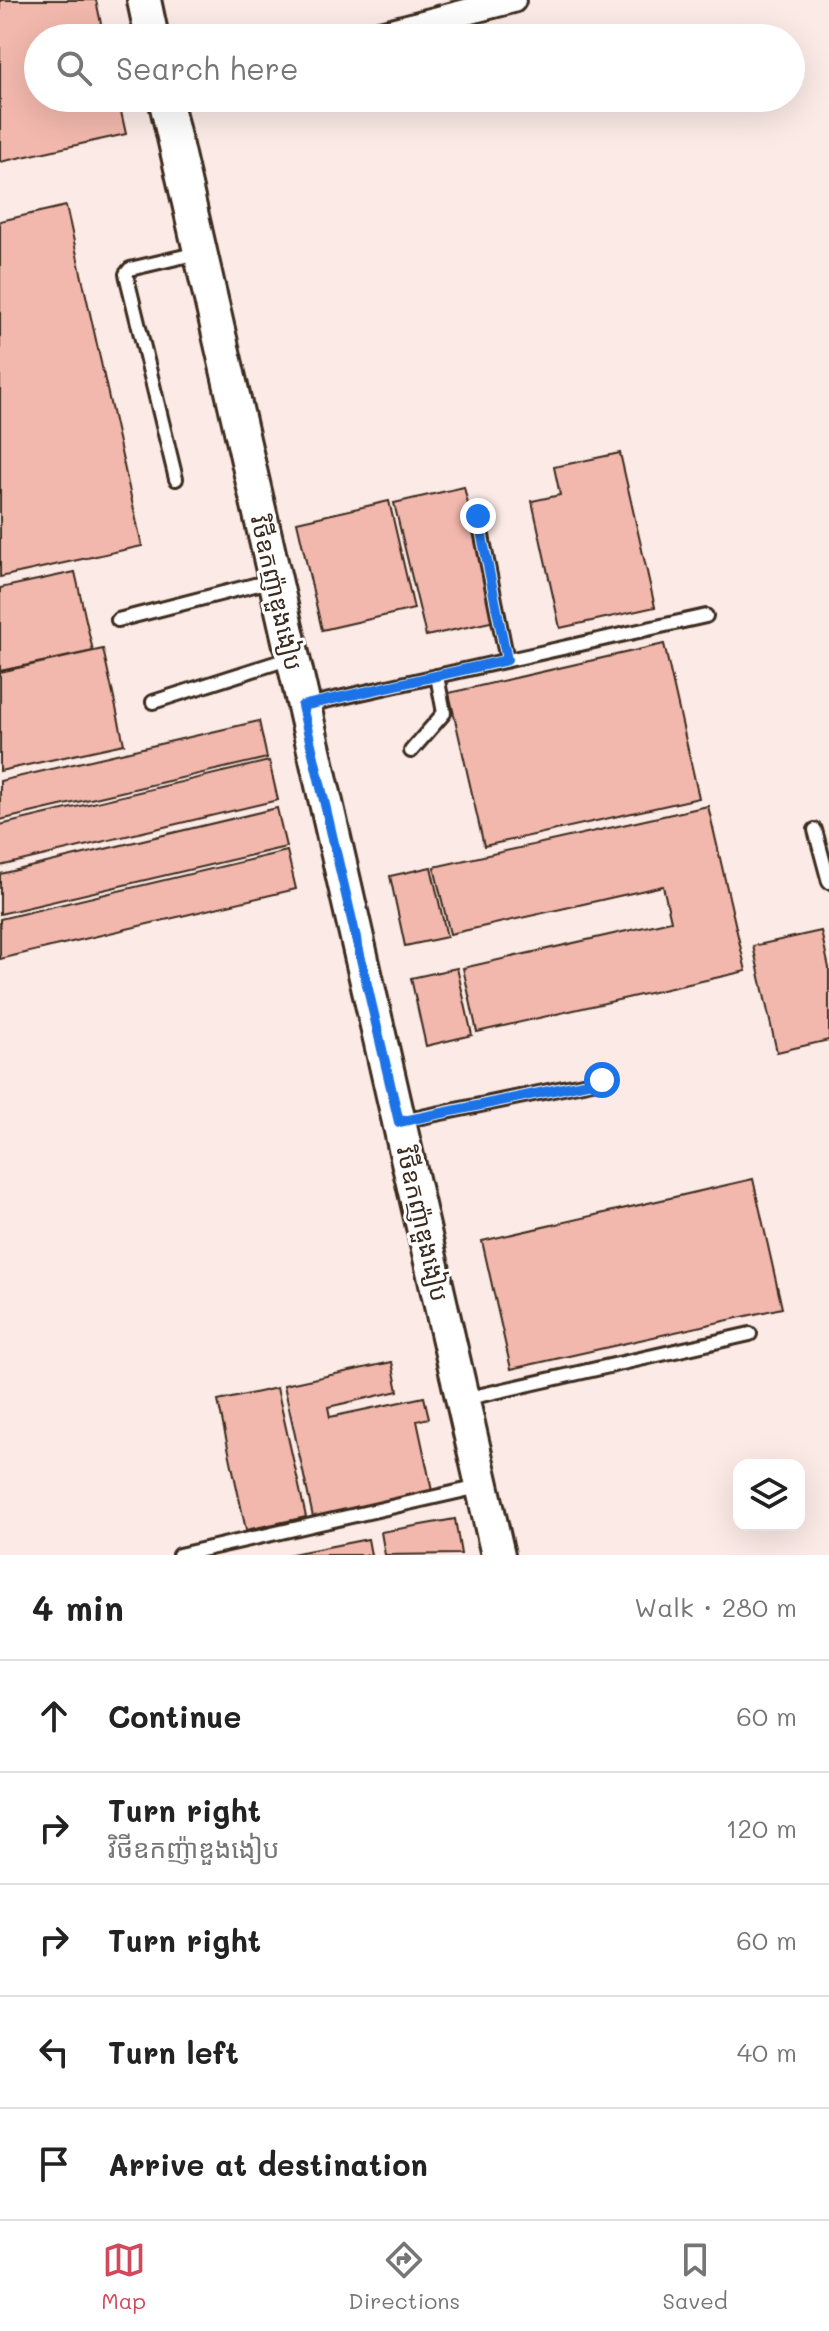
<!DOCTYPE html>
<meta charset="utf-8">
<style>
:root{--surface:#fff;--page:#f2f2f2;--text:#222;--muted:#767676;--line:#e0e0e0;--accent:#d1495b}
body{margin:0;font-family:Mali,"Noto Sans Khmer",sans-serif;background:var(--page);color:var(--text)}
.controls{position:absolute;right:24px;bottom:24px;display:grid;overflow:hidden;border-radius:16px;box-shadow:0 8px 32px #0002}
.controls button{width:72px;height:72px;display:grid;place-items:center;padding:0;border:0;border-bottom:2px solid var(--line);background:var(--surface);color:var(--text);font:40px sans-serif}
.stop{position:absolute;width:24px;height:24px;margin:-18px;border:6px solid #1a73e8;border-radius:50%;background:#fff}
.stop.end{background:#1a73e8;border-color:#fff;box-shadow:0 2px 8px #0008}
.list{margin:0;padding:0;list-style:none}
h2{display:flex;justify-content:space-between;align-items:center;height:104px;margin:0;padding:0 32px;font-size:34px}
h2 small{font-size:26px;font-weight:400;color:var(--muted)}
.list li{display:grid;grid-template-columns:52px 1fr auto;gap:24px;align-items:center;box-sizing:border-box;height:112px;padding:0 32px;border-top:2px solid var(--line)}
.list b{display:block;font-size:30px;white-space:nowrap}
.list p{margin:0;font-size:26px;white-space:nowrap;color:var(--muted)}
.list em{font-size:26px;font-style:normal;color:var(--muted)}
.icon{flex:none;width:44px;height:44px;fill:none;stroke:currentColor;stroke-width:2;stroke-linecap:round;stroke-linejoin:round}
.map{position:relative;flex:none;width:829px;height:1555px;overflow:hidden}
.search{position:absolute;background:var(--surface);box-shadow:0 8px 32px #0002;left:24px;right:24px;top:24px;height:88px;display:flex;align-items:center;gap:20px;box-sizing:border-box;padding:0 28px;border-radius:44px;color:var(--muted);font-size:30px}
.sheet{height:664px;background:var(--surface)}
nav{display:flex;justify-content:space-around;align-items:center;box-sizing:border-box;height:112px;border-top:2px solid var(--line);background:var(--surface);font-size:22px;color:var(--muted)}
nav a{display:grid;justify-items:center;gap:4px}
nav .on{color:var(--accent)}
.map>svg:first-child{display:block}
.building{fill:#f2b8ad;stroke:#3b2a1e;stroke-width:2}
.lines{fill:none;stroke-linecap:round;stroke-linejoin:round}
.service-casing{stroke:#3b2a1e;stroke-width:18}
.minor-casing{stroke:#3b2a1e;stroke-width:30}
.tertiary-casing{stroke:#3b2a1e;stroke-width:38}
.service{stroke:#fff;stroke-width:12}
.minor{stroke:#fff;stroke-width:24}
.tertiary{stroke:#fff;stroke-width:32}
.route{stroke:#1a73e8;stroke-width:10}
.labels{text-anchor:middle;stroke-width:6;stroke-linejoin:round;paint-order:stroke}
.street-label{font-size:24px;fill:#3b2a1e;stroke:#fff}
</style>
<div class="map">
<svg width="829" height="1555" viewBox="0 0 829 1555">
<rect width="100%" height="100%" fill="#fbeae6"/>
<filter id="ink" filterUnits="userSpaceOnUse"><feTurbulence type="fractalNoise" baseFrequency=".0125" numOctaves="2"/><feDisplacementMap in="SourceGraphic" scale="16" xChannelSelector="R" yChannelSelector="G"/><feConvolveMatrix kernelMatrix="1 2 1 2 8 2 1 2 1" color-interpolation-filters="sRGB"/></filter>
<g filter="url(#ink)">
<g class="building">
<polygon points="0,0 96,0 104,38 38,38 38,98 118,98 126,134 0,162"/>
<polygon points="66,206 142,546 0,577 0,221"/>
<polygon points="620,453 655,607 560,628 532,501 560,495 554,467"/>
<polygon points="464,487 495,621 426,636 394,503"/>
<polygon points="389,501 414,609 322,630 297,522"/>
<polygon points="75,572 93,651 0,671 0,588"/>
<polygon points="664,644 699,798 484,846 449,693"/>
<polygon points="103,649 124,744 0,771 0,672"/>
<polygon points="259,721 267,758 0,820 0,781"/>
<polygon points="269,761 278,800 0,866 0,825"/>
<polygon points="708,806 746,971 477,1032 463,968 671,921 663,886 450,934 434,867"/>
<polygon points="277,808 286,847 0,914 0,874"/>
<polygon points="287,851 296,889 0,959 0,919"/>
<polygon points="431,867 447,937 405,946 390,876"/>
<polygon points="821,931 829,968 829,1040 777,1052 753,946"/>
<polygon points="457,968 472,1035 426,1046 411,978"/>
<polygon points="753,1179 782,1308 511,1369 482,1241"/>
<polygon points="392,1362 398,1391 328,1407 330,1417 424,1397 429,1418 417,1421 432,1491 313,1517 284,1385"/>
<polygon points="277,1388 306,1517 246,1530 218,1401"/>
<polygon points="455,1519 461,1554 385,1555 381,1532"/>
<polygon points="368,1539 371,1555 287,1555"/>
</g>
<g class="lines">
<g class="service-casing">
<g id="service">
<polyline points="176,479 126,274 130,269 198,253"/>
<polyline points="478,516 507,660"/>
<polyline points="118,620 274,580"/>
<polyline points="153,702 291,658"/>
<polyline points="307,705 706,616"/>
<polyline points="411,751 444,713 437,676"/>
<polyline points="815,830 829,882"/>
<polyline points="402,1121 602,1080"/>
<polyline points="464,1399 750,1334"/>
<polyline points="179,1555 479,1487"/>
</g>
</g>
<g class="minor-casing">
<polyline id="minor" points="364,38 513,0"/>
</g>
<g class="tertiary-casing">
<g id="tertiary">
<polyline points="144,0 152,38"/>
<polyline points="165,98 498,1555"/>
</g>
</g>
<use href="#service" class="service"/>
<use href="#minor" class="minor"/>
<use href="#tertiary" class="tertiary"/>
</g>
</g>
<g class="lines" filter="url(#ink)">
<polyline class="route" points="478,516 507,660 302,706 399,1122 602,1080"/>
</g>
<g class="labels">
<g class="street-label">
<text transform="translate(276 593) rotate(77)" y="8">វិថីឧកញ៉ាឌួងងៀប</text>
<text transform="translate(422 1224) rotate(77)" y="8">វិថីឧកញ៉ាឌួងងៀប</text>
</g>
</g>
</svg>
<div class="controls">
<button><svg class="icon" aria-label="layers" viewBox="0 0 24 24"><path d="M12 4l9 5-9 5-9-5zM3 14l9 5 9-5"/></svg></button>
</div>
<div class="stop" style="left:602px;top:1080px"></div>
<div class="stop end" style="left:478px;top:516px"></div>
<div class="search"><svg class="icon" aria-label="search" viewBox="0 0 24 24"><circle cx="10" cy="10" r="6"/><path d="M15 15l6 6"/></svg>Search here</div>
</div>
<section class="sheet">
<h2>4 min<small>Walk · 280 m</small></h2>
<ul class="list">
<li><svg class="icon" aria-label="ahead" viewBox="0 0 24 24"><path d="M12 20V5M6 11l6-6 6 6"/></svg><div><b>Continue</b></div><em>60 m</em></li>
<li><svg class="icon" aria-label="right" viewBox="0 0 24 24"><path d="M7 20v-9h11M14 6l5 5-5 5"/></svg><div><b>Turn right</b><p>វិថីឧកញ៉ាឌួងងៀប</p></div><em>120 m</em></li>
<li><svg class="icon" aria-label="right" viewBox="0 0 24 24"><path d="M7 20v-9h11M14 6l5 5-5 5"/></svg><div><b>Turn right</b></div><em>60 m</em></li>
<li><svg class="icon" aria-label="left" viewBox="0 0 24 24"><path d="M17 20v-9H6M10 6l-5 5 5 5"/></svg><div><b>Turn left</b></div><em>40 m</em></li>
<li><svg class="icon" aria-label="arrive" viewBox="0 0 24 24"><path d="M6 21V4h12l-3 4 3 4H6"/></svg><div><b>Arrive at destination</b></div></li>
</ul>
</section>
<nav>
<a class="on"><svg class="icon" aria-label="map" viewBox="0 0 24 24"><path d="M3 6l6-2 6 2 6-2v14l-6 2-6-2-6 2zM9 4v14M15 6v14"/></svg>Map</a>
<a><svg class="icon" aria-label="directions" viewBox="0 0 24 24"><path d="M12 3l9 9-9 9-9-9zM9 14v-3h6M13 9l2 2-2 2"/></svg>Directions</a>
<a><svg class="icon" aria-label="saved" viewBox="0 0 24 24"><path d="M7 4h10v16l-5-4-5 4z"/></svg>Saved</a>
</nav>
